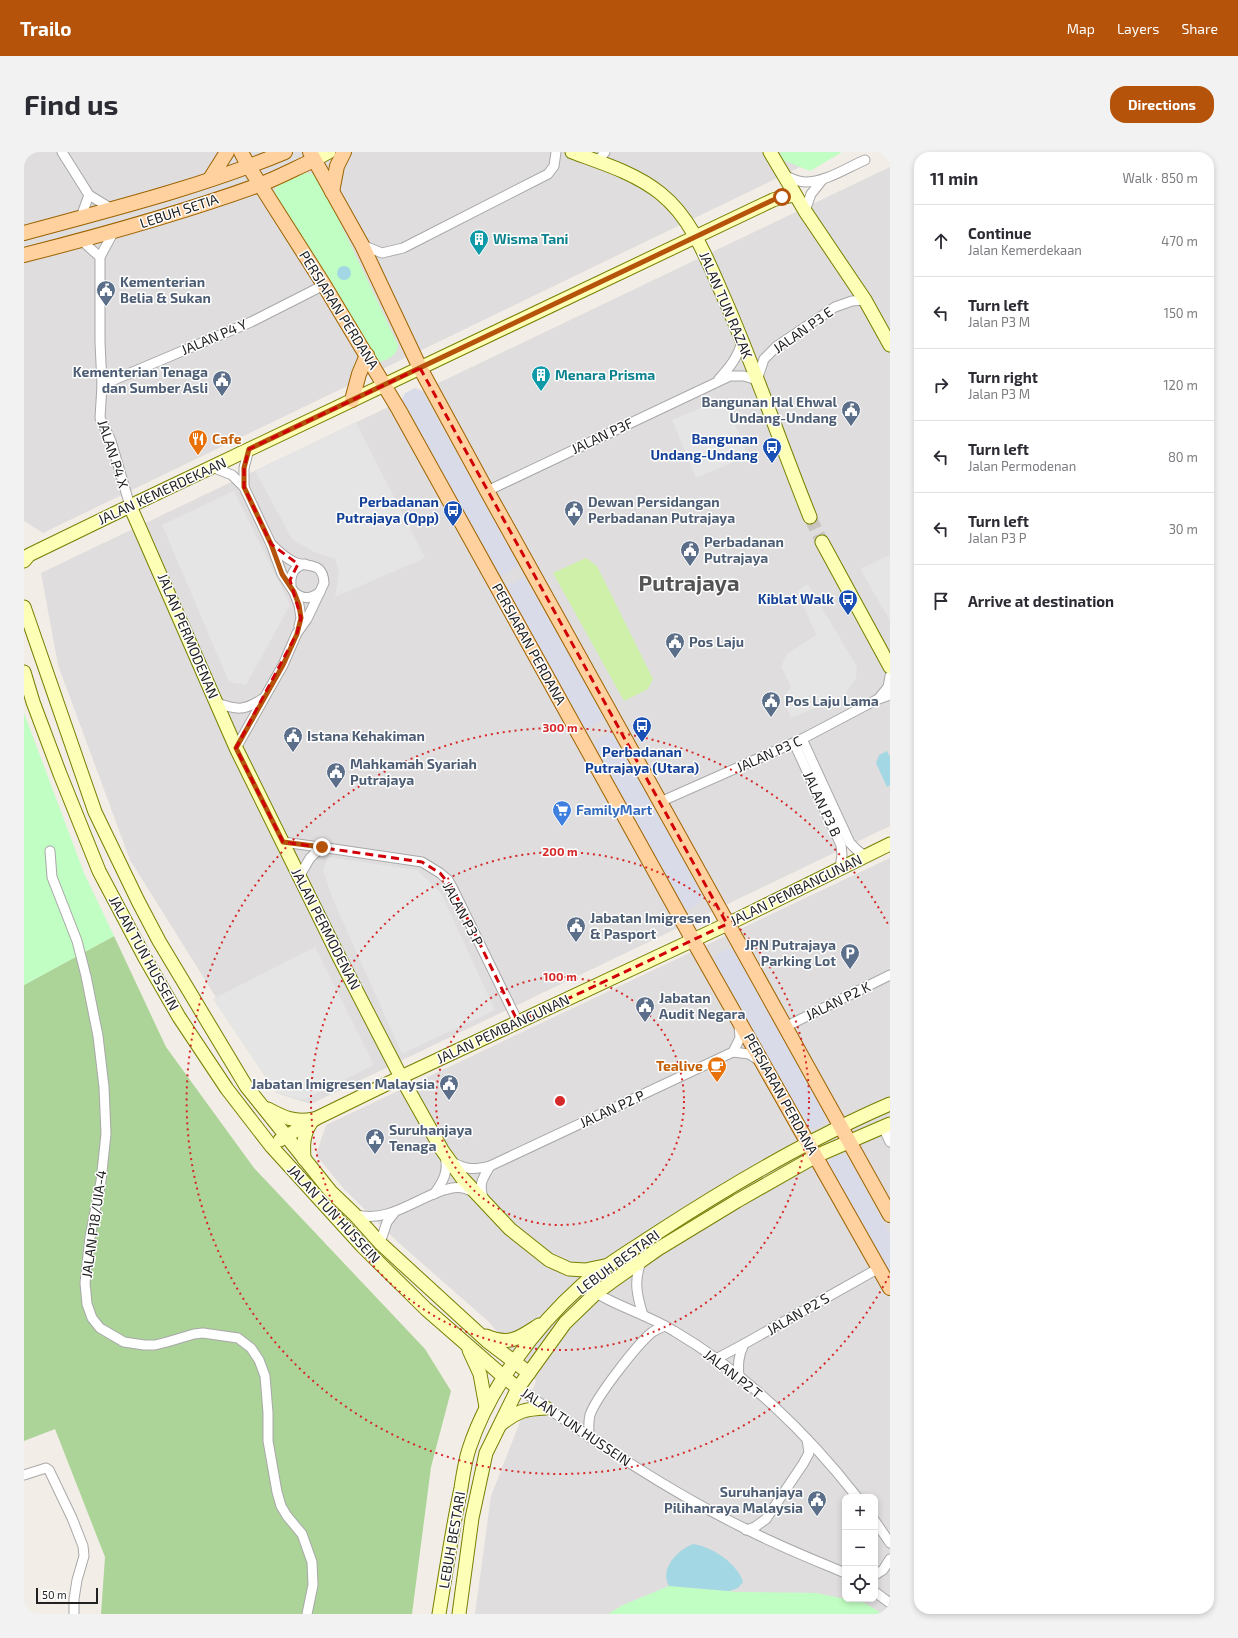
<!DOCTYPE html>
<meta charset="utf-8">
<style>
:root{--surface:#fff;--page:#f2f2f3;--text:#2b2b33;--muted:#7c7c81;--line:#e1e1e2;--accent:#b45309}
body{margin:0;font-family:"Exo 2",sans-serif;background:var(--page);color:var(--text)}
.controls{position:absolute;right:12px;bottom:12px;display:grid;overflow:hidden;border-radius:8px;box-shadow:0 2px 6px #0003}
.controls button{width:36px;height:36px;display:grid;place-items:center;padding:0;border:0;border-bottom:1px solid var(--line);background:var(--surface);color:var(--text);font:20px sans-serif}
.scale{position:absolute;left:12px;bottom:10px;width:62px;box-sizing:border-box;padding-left:4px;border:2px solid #212121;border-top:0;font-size:11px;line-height:14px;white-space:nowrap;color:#212121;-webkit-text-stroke:3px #fff;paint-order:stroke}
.stop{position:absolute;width:12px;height:12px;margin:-9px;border:3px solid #b45309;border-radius:50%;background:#fff}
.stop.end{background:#b45309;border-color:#fff;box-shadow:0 1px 4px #0008}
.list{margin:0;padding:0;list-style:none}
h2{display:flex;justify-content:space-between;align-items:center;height:52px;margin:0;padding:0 16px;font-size:17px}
h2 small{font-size:13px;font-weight:400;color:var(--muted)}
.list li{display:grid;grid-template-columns:26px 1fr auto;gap:12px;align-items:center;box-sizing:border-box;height:72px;padding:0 16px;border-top:1px solid var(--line)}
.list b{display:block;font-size:15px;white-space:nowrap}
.list p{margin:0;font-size:13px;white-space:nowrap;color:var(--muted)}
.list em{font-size:13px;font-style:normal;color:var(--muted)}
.icon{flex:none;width:22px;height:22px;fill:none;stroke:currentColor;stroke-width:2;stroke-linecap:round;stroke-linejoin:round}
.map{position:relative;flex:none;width:866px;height:1462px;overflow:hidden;border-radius:16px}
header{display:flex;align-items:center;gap:24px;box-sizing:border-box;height:56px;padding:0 20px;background:var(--accent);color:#fff}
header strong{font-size:19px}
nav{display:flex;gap:22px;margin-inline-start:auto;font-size:14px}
.intro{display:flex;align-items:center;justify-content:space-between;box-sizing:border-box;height:96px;padding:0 24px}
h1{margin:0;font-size:28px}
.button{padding:10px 18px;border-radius:16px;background:var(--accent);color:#fff;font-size:14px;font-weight:700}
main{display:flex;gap:24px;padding:0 24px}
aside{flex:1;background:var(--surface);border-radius:16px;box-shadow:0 2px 6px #0003}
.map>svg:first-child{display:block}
.residential{fill:#dfdddd;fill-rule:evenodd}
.grass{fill:#cef0a9}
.forest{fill:#acd498}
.park{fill:#c1fec3}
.parking{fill:#e5e5e5}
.plaza{fill:#dadbe8}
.water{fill:#a3d7e3}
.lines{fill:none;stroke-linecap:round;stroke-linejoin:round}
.secondary-tunnel{stroke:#c8c4bf;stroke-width:13;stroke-dasharray:13 6;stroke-linecap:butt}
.street-casing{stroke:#a8a8a8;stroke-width:11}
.secondary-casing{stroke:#767f00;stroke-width:15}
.primary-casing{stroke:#9d6300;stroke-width:16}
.street{stroke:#fff;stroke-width:9}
.secondary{stroke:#feffb7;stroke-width:13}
.primary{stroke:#ffd19e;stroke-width:14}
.route{stroke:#b45309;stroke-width:5}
.marked{fill:none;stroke:#d10008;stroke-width:3;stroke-dasharray:8 5;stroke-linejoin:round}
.ring{fill:none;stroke:#d62828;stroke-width:2;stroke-dasharray:2 4}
.labels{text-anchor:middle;stroke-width:3;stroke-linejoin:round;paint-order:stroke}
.street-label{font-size:14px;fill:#212121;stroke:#fff}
.culture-label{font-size:14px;font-weight:bold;fill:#0d838f;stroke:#fff;text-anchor:start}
.service-label{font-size:14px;font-weight:bold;fill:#4e5e75;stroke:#fff;text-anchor:start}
.food-label{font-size:14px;font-weight:bold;fill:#c56008;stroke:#fff;text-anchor:start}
.transit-label{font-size:14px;font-weight:bold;fill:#164399;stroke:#fff;text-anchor:end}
.shop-label{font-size:14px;font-weight:bold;fill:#366cbe;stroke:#fff;text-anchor:start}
.town-label{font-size:22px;font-weight:bold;fill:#545454;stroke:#fff}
.centre{fill:#d62828;stroke:#fff;stroke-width:2}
.ring-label{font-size:12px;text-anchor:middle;font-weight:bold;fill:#d62828;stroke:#fff;stroke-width:3;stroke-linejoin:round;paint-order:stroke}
</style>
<header>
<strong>Trailo</strong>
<nav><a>Map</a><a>Layers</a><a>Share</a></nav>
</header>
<div class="intro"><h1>Find us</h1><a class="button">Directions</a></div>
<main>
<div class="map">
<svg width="866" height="1462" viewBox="0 0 866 1462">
<rect width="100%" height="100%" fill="#f2ede6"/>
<g class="residential">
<polygon points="0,0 807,0 19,381 0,369"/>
<polygon points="866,15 866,674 287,952 252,941 106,708 34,513 17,421"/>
<path d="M866,706v756h-415l16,-118 45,-115 -47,-59 -90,-79 -55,-54 -28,-34 10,-30zM821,1345h30v102h-30z"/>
</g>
<polygon class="grass" points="562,406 573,414 629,527 624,537 600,549 529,421"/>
<polygon class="forest" points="90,784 142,895 230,1016 401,1197 427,1239 407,1315 388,1462 77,1462 81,1405 31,1277 0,1289 0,833"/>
<g class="park">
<polygon points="756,0 818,0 786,19 759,8"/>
<path d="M277,20l12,2 6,4 79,167c1,9 -11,16 -20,17l-104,-169c3,-13 16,-16 27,-21z"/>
<polygon points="0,561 60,721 90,784 0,833"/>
<polygon points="645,1434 715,1440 792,1441 841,1451 859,1462 584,1462 599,1453"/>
</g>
<g class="parking">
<polygon points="700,246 724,304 672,326 648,268"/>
<polygon points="332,270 401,406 311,445 315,420 311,407 290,400 268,387 231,319"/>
<polygon points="210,339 266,453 222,533 205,530 138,373"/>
<polygon points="866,403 866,469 836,417"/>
<polygon points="784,432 833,515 832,526 821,543 767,566 759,546 767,534 757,515 763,502 792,483 773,439"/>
<polygon points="304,705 393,718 417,741 471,858 378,902 309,748 299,718"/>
<polygon points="291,795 350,913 280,948 252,941 189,847"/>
</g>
<g class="plaza">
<polygon points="391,236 397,238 494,412 493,415 476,425 473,424 377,249 381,241"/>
<polygon points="499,425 501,426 580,565 578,568 563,578 560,577 481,437 482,435"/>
<polygon points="586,580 591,585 678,741 678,746 675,751 665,757 661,756 658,753 569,592 571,589"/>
<polygon points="704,797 710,799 800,961 800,969 796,974 790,977 783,976 778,971 689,809 692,803 698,799"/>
<polygon points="814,1002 819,1002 824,1006 866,1082 866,1130 805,1019 804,1011 808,1005"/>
</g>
<g class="water">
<circle cx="320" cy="121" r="7"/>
<polygon points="863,599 866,605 866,633 863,635 852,611 855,603"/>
<path d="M669,1392c19,3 44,19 50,38l-5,6 -9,3 -60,-5c-10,-18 9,-36 24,-42z"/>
</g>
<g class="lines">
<polyline class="secondary-tunnel" points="786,365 798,390"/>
<g class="street-casing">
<g id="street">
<polyline points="38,0 65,43 88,57"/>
<polyline points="574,9 581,0"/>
<path d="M760,23c6,3 14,7 21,7 21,0 41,-14 60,-22"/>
<polyline points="781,59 787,42 799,27"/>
<polyline points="57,65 65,43"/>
<polyline points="90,79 76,105 76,190 78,233 76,266 87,289 106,354"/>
<polyline points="57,88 76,105"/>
<polyline points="338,93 358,101 379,96 524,22 530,14 532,0"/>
<path d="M695,227c11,-12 19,-22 23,-38"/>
<polyline points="78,233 227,170 300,133"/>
<polyline points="188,315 208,323 220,335 247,392 258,422 270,440 275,453 277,466 275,474"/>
<polyline points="220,335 220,316 225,297"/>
<polyline points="463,339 706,224 720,224 733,228 740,207 753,194 811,155 828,149 841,148"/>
<path d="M267,433c-1,-11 4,-19 14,-21"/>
<path d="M270,440c9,8 18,7 26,0"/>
<polyline points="855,546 864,535 866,524"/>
<path d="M193,551c20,7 27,8 45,-4"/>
<polyline points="778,587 826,691 833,698 841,704"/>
<polyline points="770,591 817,693 818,703 816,716"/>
<path d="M212,596l47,-83 14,-32 10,-14 17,-36c-1,-22 -16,-15 -30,-21 -9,-4 -16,-11 -23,-18"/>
<polyline points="636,650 778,587 852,548 866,543"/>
<polyline points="259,690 310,697 398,710 416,721 424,728 429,737 494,870"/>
<polyline points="26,699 28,725 53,789 62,824 74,884 80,935 82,982 77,1029 66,1085 61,1131 63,1152 68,1166 76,1176 100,1190 120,1193 131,1193 143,1190 170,1182 179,1181 214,1186 227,1196 235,1208 241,1224 244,1261 244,1289 253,1340 257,1354 263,1364 278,1382 288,1410 289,1433 283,1462"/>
<polyline points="275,725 286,706 298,695"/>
<polyline points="761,875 866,823"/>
<polyline points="709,900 725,902 736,909"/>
<polyline points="859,975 866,990"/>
<path d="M428,1010c15,8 22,8 38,4l243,-114 7,-14 -1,-13"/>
<path d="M410,1042c9,-12 15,-23 11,-37"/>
<path d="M460,1048c-6,-16 -2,-20 6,-34"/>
<path d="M330,1062c32,10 58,-13 87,-23 6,-2 14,-5 21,-3 4,0 8,3 12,4"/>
<polyline points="356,1091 363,1070 370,1061"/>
<path d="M618,1108c-9,20 -5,36 1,55"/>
<path d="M559,1132c27,21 62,29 91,47 70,41 133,102 183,166"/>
<polyline points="692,1207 720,1192 855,1116"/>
<path d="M715,1225c-1,-12 -1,-21 5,-33"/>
<path d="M494,1236c74,51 149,103 230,142 31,16 64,29 97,43"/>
<path d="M565,1285c0,-7 -1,-14 1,-22 6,-18 46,-69 61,-82 4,-3 9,-5 14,-7"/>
<polyline points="0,1323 22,1316 25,1318 48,1366 59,1394 60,1404 53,1428 50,1447 50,1462"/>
<polyline points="851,1369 866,1391"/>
<polyline points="722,1378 731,1375 742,1367 779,1312 785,1301 783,1287"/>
<polyline points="851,1423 859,1418 866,1407"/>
<polyline points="851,1440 866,1451"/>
</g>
</g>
<g class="secondary-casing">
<g id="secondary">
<path d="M548,0c30,11 63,21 88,41 33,26 48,69 65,107 31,71 56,145 85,217"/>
<polyline points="746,0 781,59 841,148 866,193"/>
<polyline points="290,8 305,0"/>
<polyline points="106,354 212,596 315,805 377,925 418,998 438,1026 486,1077 525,1108 545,1117 561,1118 585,1113"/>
<polyline points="798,390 866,515"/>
<polyline points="0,409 5,403 106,354 749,48 758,45 771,43"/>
<polyline points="0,455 71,660 114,749 135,789 222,934 307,1040 330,1062 356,1091 463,1189 505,1221"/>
<polyline points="0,520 9,550 36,622 75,719 121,806 155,865 203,937 247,994 338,1094 402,1157 480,1225 494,1236"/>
<path d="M244,957c15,8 27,14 45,10"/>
<polyline points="256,988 293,966 377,925 714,767 866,692"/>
<path d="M280,1007c-1,-15 -1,-25 8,-38"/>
<path d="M462,1184c24,10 33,2 53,-11"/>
<polyline points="445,1198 456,1222 462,1255"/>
<path d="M477,1272c17,-13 23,-15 45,-16"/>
<path d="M415,1462c7,-42 13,-84 22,-126 2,-13 4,-27 8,-39 20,-61 66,-122 113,-164 21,-19 54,-38 78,-54 74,-48 149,-92 230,-127"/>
<polyline points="435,1462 448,1366 462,1301 494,1236 541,1171 571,1142 590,1128 634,1097 713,1049 792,1004 866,972"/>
</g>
</g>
<g class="primary-casing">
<g id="primary">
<polyline points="217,0 225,15 300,133 375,258 669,788 866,1136"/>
<polyline points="286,0 338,93 396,216 463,339 866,1063"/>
<polyline points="186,27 203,0"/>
<polyline points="308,40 313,14 320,0"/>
<path d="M0,81c88,-24 177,-46 261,-81"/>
<path d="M0,103c79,-20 158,-42 235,-70 19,-7 37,-17 55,-25"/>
<polyline points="328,248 335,222 343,203"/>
</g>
</g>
<use href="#street" class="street"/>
<use href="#secondary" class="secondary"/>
<use href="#primary" class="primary"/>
</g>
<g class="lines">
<polyline class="route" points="298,695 259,690 212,596 259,513 273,482 277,466 275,453 270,440 258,422 247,392 220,335 220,316 225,297 749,48 758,45"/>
</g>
<path class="marked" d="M396,216l307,556 -209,98 -65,-133 -13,-16 -18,-11 -139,-20 -47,-94 61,-115 4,-15 -11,-38 8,-16 -27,-20 -27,-57v-19l5,-19z"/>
<g class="ring">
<circle cx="536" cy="949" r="124"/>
<circle cx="536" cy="949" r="249"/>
<path d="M865 1124A373 373 0 1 1 865 774"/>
</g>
<defs>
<g id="building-pin" transform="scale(1)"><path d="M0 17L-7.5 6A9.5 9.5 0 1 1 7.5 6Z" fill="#0f9aa8" stroke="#fff"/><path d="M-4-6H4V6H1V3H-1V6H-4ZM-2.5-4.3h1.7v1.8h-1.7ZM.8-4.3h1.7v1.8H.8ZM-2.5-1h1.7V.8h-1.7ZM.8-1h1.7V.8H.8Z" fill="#fff"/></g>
<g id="civic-pin" transform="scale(1)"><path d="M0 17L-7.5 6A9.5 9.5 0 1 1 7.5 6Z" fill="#5c6f8a" stroke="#fff"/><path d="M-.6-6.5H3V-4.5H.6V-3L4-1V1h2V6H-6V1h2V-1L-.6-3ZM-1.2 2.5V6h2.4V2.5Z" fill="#fff"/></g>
<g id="restaurant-pin" transform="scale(1)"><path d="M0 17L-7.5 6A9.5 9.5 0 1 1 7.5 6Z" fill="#e8710a" stroke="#fff"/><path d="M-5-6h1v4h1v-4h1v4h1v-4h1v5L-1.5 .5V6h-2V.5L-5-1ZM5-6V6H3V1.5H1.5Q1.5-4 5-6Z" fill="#fff"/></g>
<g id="bus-pin" transform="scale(1)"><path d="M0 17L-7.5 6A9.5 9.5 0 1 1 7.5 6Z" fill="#1a4fb4" stroke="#fff"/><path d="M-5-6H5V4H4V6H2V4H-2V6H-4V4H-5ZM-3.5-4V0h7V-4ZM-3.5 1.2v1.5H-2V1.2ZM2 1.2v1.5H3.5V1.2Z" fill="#fff"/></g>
<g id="supermarket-pin" transform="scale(1)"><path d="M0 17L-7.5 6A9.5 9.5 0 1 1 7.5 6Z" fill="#3f7fe0" stroke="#fff"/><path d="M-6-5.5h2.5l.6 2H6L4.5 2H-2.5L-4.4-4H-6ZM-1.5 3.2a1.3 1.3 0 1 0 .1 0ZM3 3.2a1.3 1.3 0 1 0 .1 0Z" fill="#fff"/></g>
<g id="parking-pin" transform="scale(1)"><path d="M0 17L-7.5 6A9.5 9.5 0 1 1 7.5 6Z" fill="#5c6f8a" stroke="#fff"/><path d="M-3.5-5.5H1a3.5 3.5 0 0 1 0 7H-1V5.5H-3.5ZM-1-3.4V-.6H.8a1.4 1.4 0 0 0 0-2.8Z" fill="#fff"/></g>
<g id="cafe-pin" transform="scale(1)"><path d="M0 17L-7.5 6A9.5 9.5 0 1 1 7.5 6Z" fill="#e8710a" stroke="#fff"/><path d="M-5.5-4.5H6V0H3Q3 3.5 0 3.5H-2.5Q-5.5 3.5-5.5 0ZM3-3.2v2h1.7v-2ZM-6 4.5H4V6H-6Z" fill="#fff"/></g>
</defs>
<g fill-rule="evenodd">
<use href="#building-pin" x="455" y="87"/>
<use href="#civic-pin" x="82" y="138"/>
<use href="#building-pin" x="517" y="223"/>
<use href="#civic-pin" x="198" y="228"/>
<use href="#civic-pin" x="827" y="258"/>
<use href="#restaurant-pin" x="174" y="287"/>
<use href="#bus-pin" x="748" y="295"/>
<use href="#bus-pin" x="429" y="358"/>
<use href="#civic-pin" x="550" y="358"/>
<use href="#civic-pin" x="666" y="398"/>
<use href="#bus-pin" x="824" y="447"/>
<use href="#civic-pin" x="651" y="490"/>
<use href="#civic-pin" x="747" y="549"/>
<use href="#bus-pin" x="618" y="574"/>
<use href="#civic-pin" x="269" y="584"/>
<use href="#civic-pin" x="312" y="620"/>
<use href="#supermarket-pin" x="538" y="658"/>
<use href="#civic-pin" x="552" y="774"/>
<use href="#parking-pin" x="826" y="801"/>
<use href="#civic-pin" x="621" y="854"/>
<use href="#cafe-pin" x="693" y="914"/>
<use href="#civic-pin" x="425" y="932"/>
<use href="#civic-pin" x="351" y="986"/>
<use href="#civic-pin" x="793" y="1348"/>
</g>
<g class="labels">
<g class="street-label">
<text transform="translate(155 59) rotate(-18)" y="5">LEBUH SETIA</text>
<text transform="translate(702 153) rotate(67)" y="5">JALAN TUN RAZAK</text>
<text transform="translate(315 158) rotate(58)" y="5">PERSIARAN PERDANA</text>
<text transform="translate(779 178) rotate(-35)" y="5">JALAN P3 E</text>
<text transform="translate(190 185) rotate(-23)" y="5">JALAN P4 Y</text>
<text transform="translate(578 284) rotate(-25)" y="5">JALAN P3F</text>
<text transform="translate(89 302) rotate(72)" y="5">JALAN P4 X</text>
<text transform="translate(138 339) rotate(-25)" y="5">JALAN KEMERDEKAAN</text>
<text transform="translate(164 484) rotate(67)" y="5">JALAN PERMODENAN</text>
<text transform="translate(505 492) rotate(61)" y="5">PERSIARAN PERDANA</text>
<text transform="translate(745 602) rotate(-24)" y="5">JALAN P3 C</text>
<text transform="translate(798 652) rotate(65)" y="5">JALAN P3 B</text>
<text transform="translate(772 738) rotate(-26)" y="5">JALAN PEMBANGUNAN</text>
<text transform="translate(439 762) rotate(62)" y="5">JALAN P3 P</text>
<text transform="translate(302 777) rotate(63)" y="5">JALAN PERMODENAN</text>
<text transform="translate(120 801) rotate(61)" y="5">JALAN TUN HUSSEIN</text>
<text transform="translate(814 849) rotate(-26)" y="5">JALAN P2 K</text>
<text transform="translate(479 877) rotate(-25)" y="5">JALAN PEMBANGUNAN</text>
<text transform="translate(757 942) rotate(61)" y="5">PERSIARAN PERDANA</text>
<text transform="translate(588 957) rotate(-25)" y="5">JALAN P2 P</text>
<text transform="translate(310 1062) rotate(47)" y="5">JALAN TUN HUSSEIN</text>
<text transform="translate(70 1072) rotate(-82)" y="5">JALAN P18/UIA-4</text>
<text transform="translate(594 1110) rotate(-36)" y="5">LEBUH BESTARI</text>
<text transform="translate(774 1162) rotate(-30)" y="5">JALAN P2 S</text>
<text transform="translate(709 1222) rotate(38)" y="5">JALAN P2 T</text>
<text transform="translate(552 1275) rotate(34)" y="5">JALAN TUN HUSSEIN</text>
<text transform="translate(428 1388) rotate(-80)" y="5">LEBUH BESTARI</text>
</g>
<g class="culture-label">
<text x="469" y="92">Wisma Tani</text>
<text x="531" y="228">Menara Prisma</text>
</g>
<g class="service-label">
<text x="96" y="135">Kementerian<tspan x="96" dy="16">Belia &amp; Sukan</tspan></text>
<text x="184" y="225" text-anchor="end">Kementerian Tenaga<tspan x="184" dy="16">dan Sumber Asli</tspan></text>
<text x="813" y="255" text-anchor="end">Bangunan Hal Ehwal<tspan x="813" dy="16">Undang-Undang</tspan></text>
<text x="564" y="355">Dewan Persidangan<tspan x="564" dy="16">Perbadanan Putrajaya</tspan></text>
<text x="680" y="395">Perbadanan<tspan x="680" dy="16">Putrajaya</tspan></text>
<text x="665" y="495">Pos Laju</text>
<text x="761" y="554">Pos Laju Lama</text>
<text x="283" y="589">Istana Kehakiman</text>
<text x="326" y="617">Mahkamah Syariah<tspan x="326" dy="16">Putrajaya</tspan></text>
<text x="566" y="771">Jabatan Imigresen<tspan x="566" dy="16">&amp; Pasport</tspan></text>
<text x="812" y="798" text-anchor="end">JPN Putrajaya<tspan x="812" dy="16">Parking Lot</tspan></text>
<text x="635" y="851">Jabatan<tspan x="635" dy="16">Audit Negara</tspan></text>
<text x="411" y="937" text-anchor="end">Jabatan Imigresen Malaysia</text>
<text x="365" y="983">Suruhanjaya<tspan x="365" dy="16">Tenaga</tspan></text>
<text x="779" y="1345" text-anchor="end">Suruhanjaya<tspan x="779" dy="16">Pilihanraya Malaysia</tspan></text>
</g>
<g class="food-label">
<text x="188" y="292">Cafe</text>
<text x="679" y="919" text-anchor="end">Tealive</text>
</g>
<g class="transit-label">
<text x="734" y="292">Bangunan<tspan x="734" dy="16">Undang-Undang</tspan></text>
<text x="415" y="355">Perbadanan<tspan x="415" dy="16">Putrajaya (Opp)</tspan></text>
<text x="810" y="452">Kiblat Walk</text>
<text x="618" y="605" text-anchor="middle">Perbadanan<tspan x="618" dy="16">Putrajaya (Utara)</tspan></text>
</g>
<g class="shop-label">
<text x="552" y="663">FamilyMart</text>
</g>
<g class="town-label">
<text x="665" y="439">Putrajaya</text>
</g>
</g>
<circle cx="536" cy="949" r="6" class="centre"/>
<g class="ring-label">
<text x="536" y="580">300 m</text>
<text x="536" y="704">200 m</text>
<text x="536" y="829">100 m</text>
</g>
</svg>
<div class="controls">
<button>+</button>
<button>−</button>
<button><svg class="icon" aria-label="locate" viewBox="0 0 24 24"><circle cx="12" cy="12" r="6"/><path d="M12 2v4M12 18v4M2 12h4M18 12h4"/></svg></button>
</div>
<div class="scale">50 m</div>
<div class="stop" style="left:758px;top:45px"></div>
<div class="stop end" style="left:298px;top:695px"></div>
</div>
<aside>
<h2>11 min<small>Walk · 850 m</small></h2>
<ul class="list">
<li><svg class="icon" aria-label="ahead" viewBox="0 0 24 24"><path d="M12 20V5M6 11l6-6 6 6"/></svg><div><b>Continue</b><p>Jalan Kemerdekaan</p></div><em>470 m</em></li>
<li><svg class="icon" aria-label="left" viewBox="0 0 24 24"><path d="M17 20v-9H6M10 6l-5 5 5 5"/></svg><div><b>Turn left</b><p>Jalan P3 M</p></div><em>150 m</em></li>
<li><svg class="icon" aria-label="right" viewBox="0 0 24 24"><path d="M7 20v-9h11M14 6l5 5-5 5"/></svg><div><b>Turn right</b><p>Jalan P3 M</p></div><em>120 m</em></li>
<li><svg class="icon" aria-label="left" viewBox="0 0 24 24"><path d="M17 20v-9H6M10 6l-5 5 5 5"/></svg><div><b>Turn left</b><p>Jalan Permodenan</p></div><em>80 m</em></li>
<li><svg class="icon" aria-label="left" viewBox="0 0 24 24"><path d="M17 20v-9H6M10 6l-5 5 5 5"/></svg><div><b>Turn left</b><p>Jalan P3 P</p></div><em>30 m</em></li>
<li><svg class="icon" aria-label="arrive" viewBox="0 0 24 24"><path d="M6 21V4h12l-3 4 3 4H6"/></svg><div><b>Arrive at destination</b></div></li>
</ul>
</aside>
</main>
